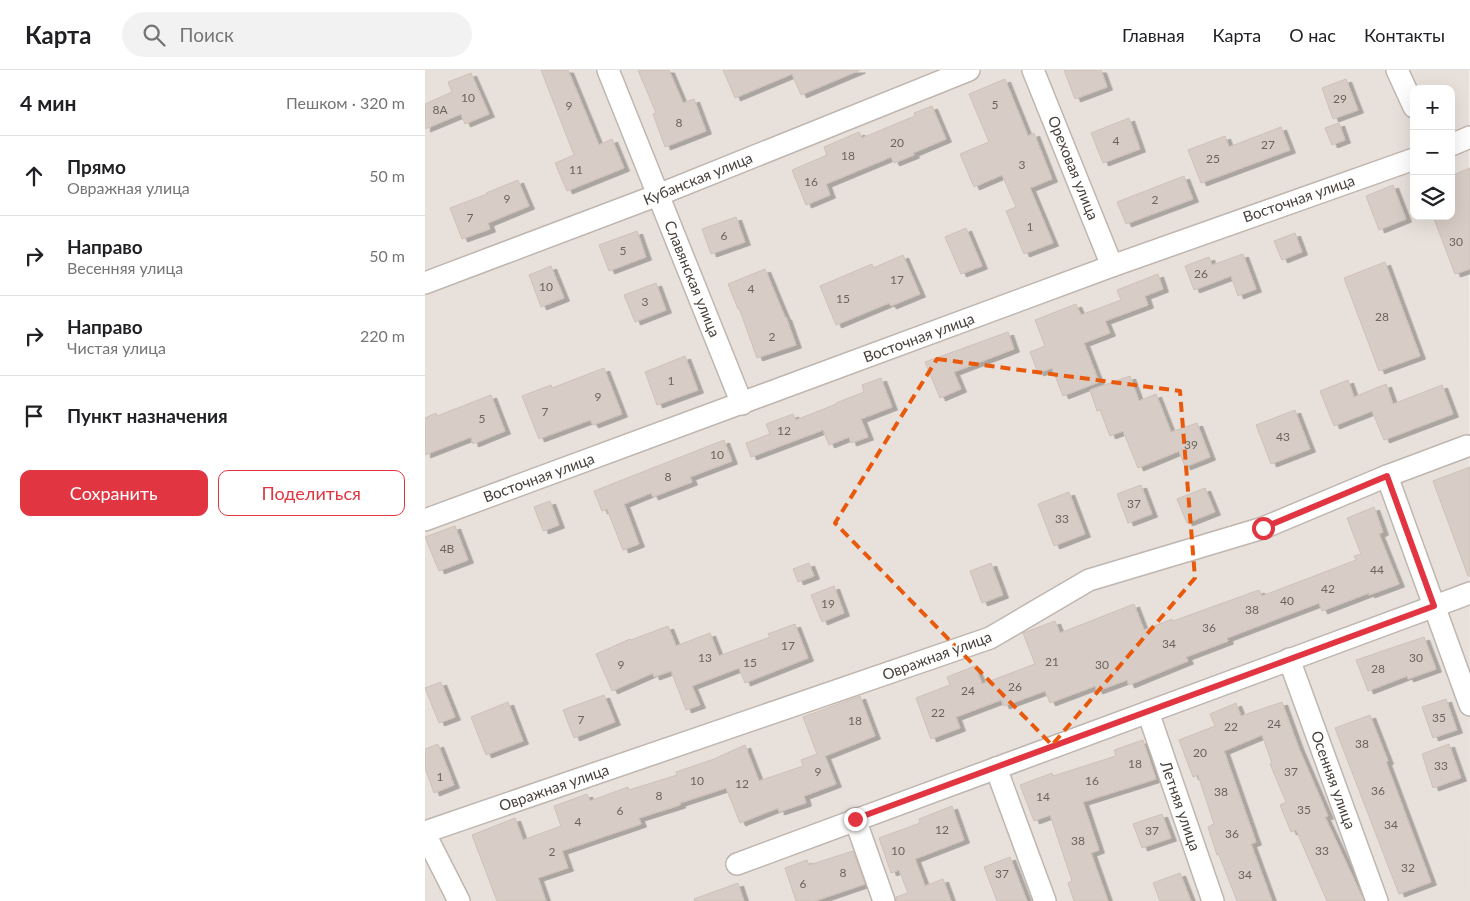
<!DOCTYPE html>
<html lang="ru">
<meta charset="utf-8">
<style>
:root{--surface:#fff;--page:#f2f2f2;--text:#202124;--muted:#757577;--line:#e0e0e0;--accent:#e23542}
body{margin:0;font-family:Lato,sans-serif;background:var(--page);color:var(--text)}
.controls{position:absolute;right:15px;top:15px;display:grid;overflow:hidden;border-radius:10px;box-shadow:0 5px 20px #0002}
.controls button{width:45px;height:45px;display:grid;place-items:center;padding:0;border:0;border-bottom:1px solid var(--line);background:var(--surface);color:var(--text);font:25px sans-serif}
.stop{position:absolute;width:15px;height:15px;margin:-11px;border:4px solid #e23542;border-radius:50%;background:#fff}
.stop.end{background:#e23542;border-color:#fff;box-shadow:0 1px 5px #0008}
.list{margin:0;padding:0;list-style:none}
h2{display:flex;justify-content:space-between;align-items:center;height:65px;margin:0;padding:0 20px;font-size:21px}
h2 small{font-size:16px;font-weight:400;color:var(--muted)}
.list li{display:grid;grid-template-columns:32px 1fr auto;gap:15px;align-items:center;box-sizing:border-box;height:80px;padding:0 20px;border-top:1px solid var(--line)}
.list b{display:block;font-size:19px;white-space:nowrap}
.list p{margin:0;font-size:16px;white-space:nowrap;color:var(--muted)}
.list em{font-size:16px;font-style:normal;color:var(--muted)}
.actions{display:flex;gap:10px;padding:15px 20px}
.actions a{flex:1;padding:11px 0;border:1px solid var(--accent);border-radius:10px;text-align:center;font-size:18px;color:var(--accent)}
.actions .main{background:var(--accent);color:#fff}
.icon{flex:none;width:28px;height:28px;fill:none;stroke:currentColor;stroke-width:2;stroke-linecap:round;stroke-linejoin:round}
.map{position:relative;flex:none;width:1045px;height:831px;overflow:hidden}
header{display:flex;align-items:center;gap:30px;box-sizing:border-box;height:70px;padding:0 25px;background:var(--surface);border-bottom:1px solid var(--line)}
header strong{font-size:24px}
nav{display:flex;gap:28px;margin-inline-start:auto;font-size:18px}
.search{width:350px;height:45px;background:var(--page);display:flex;align-items:center;gap:12px;box-sizing:border-box;padding:0 18px;border-radius:28px;color:var(--muted);font-size:19px}
main{display:flex}
aside{flex:1;background:var(--surface)}
.map>svg:first-child{display:block}
.residential{fill:#e8e1db;fill-rule:evenodd}
.building{fill:#d8cdc6;stroke:#cfc0b7;filter:url(#shadow)}
.lines{fill:none;stroke-linecap:round;stroke-linejoin:round}
.minor-casing{stroke:#bfb6b0;stroke-width:24}
.minor{stroke:#fff;stroke-width:21}
.route{stroke:#e23542;stroke-width:6}
.marked{fill:none;stroke:#e8590c;stroke-width:4;stroke-dasharray:10 6;stroke-linejoin:round}
.labels{text-anchor:middle;stroke-width:4;stroke-linejoin:round;paint-order:stroke}
.number-label{font-size:12px;fill:#6c635e}
.street-label{font-size:15px;fill:#48403b;stroke:#fff}
</style>
<header>
<strong>Карта</strong>
<div class="search"><svg class="icon" aria-label="search" viewBox="0 0 24 24"><circle cx="10" cy="10" r="6"/><path d="M15 15l6 6"/></svg>Поиск</div>
<nav><a>Главная</a><a>Карта</a><a>О нас</a><a>Контакты</a></nav>
</header>
<main>
<aside>
<h2>4 мин<small>Пешком · 320 m</small></h2>
<ul class="list">
<li><svg class="icon" aria-label="ahead" viewBox="0 0 24 24"><path d="M12 20V5M6 11l6-6 6 6"/></svg><div><b>Прямо</b><p>Овражная улица</p></div><em>50 m</em></li>
<li><svg class="icon" aria-label="right" viewBox="0 0 24 24"><path d="M7 20v-9h11M14 6l5 5-5 5"/></svg><div><b>Направо</b><p>Весенняя улица</p></div><em>50 m</em></li>
<li><svg class="icon" aria-label="right" viewBox="0 0 24 24"><path d="M7 20v-9h11M14 6l5 5-5 5"/></svg><div><b>Направо</b><p>Чистая улица</p></div><em>220 m</em></li>
<li><svg class="icon" aria-label="arrive" viewBox="0 0 24 24"><path d="M6 21V4h12l-3 4 3 4H6"/></svg><div><b>Пункт назначения</b></div></li>
</ul>
<div class="actions"><a class="main">Сохранить</a><a>Поделиться</a></div>
</aside>
<div class="map">
<svg width="1045" height="831" viewBox="0 0 1045 831">
<defs>
<filter id="shadow"><feDropShadow dx="5.5" dy="3" stdDeviation="0" flood-color="#0004"/></filter>
</defs>
<rect width="100%" height="100%" fill="#f4f0ec"/>
<path class="residential" d="M0,0h1044l1,831h-1045zM989,19h37v127h-37z"/>
<g class="building">
<polygon points="116,0 143,0 174,75 187,69 199,98 142,121 130,93 149,85"/>
<polygon points="213,0 244,0 258,33 269,29 281,61 240,77 228,44 231,43"/>
<polygon points="298,0 435,0 376,25 367,4 310,28"/>
<polygon points="639,0 676,0 682,17 650,29"/>
<polygon points="46,3 64,44 40,54 36,44 0,59 0,34 27,22 23,12"/>
<polygon points="580,9 603,66 609,63 627,109 605,118 628,173 599,184 581,141 591,137 577,105 549,117 535,84 564,72 544,24"/>
<polygon points="921,9 933,40 908,49 897,18"/>
<polygon points="507,36 521,69 488,83 489,85 469,93 466,87 401,114 405,125 381,135 367,100 402,85 399,77 434,62 437,68 490,46 489,43"/>
<polygon points="704,48 715,79 678,93 666,63"/>
<polygon points="914,53 920,70 907,75 900,58"/>
<polygon points="856,57 865,80 776,113 763,80 800,66 804,77"/>
<polygon points="1045,98 1045,199 1030,204 1008,146 1026,146 1026,106"/>
<polygon points="759,106 768,129 701,154 692,132"/>
<polygon points="93,110 104,136 63,153 65,159 37,169 25,138 62,124 61,123"/>
<polygon points="968,115 981,149 954,160 941,126"/>
<polygon points="311,147 320,172 286,184 277,159"/>
<polygon points="541,158 557,196 536,204 520,167"/>
<polygon points="212,161 221,187 184,201 174,175"/>
<polygon points="870,163 877,182 857,190 849,171"/>
<polygon points="818,184 831,219 813,226 806,206 769,220 760,196 784,187 787,195"/>
<polygon points="478,185 495,224 466,236 464,233 411,255 395,216 447,194 448,198"/>
<polygon points="960,192 995,286 954,301 919,208"/>
<polygon points="126,196 139,228 116,237 104,205"/>
<polygon points="340,199 360,247 361,247 371,275 332,288 314,238 313,239 303,214"/>
<polygon points="733,204 738,219 720,226 723,235 680,251 685,263 659,273 674,312 638,326 627,298 613,303 605,282 620,276 610,250 651,234 656,245 696,230 692,220"/>
<polygon points="231,213 241,240 210,252 199,225"/>
<polygon points="583,262 589,279 529,302 536,319 515,328 500,292"/>
<polygon points="260,286 273,320 232,335 220,302"/>
<polygon points="179,298 197,344 168,355 165,350 114,369 97,326 126,315 127,318"/>
<polygon points="705,306 714,331 731,324 746,362 772,353 785,387 760,397 754,381 713,398 698,361 685,366 675,340 672,341 665,320"/>
<polygon points="456,308 467,337 436,349 443,367 426,373 424,367 404,375 398,360 326,387 321,373 345,364 341,354 368,344 371,350 411,334 411,333 439,322 437,315"/>
<polygon points="923,310 929,327 961,314 968,334 1017,315 1028,344 959,370 947,341 909,356 895,321"/>
<polygon points="66,325 80,361 48,374 46,367 0,385 0,348 11,343 12,346"/>
<polygon points="870,340 885,379 846,394 831,355"/>
<polygon points="299,370 307,391 265,407 267,412 228,427 226,423 199,434 214,474 198,480 182,439 177,441 169,421"/>
<polygon points="1045,397 1045,506 1043,506 1008,411"/>
<polygon points="716,415 727,444 703,453 692,424"/>
<polygon points="780,418 790,442 762,453 752,429"/>
<polygon points="644,422 660,464 629,476 613,434"/>
<polygon points="125,431 134,455 118,461 109,437"/>
<polygon points="949,437 958,462 954,464 974,514 944,525 944,523 897,541 894,533 857,547 802,568 803,571 761,587 763,591 704,615 702,610 672,621 670,616 625,633 620,621 579,636 576,630 531,647 535,658 506,669 491,628 525,615 522,607 550,596 557,614 610,594 598,563 630,551 635,563 709,534 719,560 747,549 748,551 834,520 837,526 931,490 929,486 936,484 922,448"/>
<polygon points="30,456 43,490 14,501 0,467"/>
<polygon points="384,493 389,506 373,512 368,499"/>
<polygon points="566,493 578,525 557,533 545,501"/>
<polygon points="409,516 419,543 397,552 386,525"/>
<polygon points="370,554 383,588 320,613 314,598 267,616 275,635 261,640 246,601 229,607 228,603 187,621 171,584 205,569 206,570 243,556 251,576 285,563 294,586 345,567 343,564"/>
<polygon points="999,567 1011,599 983,609 982,606 943,621 931,590"/>
<polygon points="16,612 30,647 14,653 0,618"/>
<polygon points="179,625 190,652 149,668 138,640"/>
<polygon points="435,626 450,666 400,686 411,714 379,726 381,733 354,742 353,738 315,753 301,718 255,733 255,735 214,748 216,754 137,781 143,798 113,808 121,831 72,831 47,765 90,748 98,770 136,756 129,736 162,724 165,731 203,717 204,720 252,705 251,702 289,689 320,675 334,711 378,696 376,690 392,684 378,647"/>
<polygon points="1021,629 1032,660 1008,668 997,637"/>
<polygon points="83,632 98,671 61,685 46,647"/>
<polygon points="857,632 873,676 903,746 900,747 939,831 902,831 871,760 866,762 855,735 861,732 845,694 847,693 837,665 799,681 831,772 826,774 847,831 812,831 794,785 792,785 783,757 789,754 773,705 768,707 754,670 790,656 785,644 811,633 816,646"/>
<polygon points="945,645 963,691 961,692 1006,812 974,824 910,658"/>
<polygon points="718,670 731,709 658,732 674,780 666,783 683,831 649,831 643,813 647,811 625,745 609,751 595,715 627,703 628,706 691,686 689,680"/>
<polygon points="13,674 29,715 9,723 0,698 0,679"/>
<polygon points="1024,674 1036,708 1008,718 997,684"/>
<polygon points="527,736 539,770 490,789 500,816 518,809 526,831 471,831 471,827 483,823 474,800 466,803 454,768 495,753 494,749"/>
<polygon points="737,744 746,768 717,778 708,754"/>
<polygon points="428,781 440,814 390,831 371,831 360,798 382,790 384,795"/>
<polygon points="585,787 602,831 572,831 559,797"/>
<polygon points="755,803 766,831 735,831 728,813"/>
<polygon points="313,813 319,831 270,831 269,829"/>
</g>
<g class="lines">
<g class="minor-casing">
<g id="minor">
<polyline points="183,0 317,334"/>
<polyline points="608,0 687,196"/>
<polyline points="972,0 989,37"/>
<polyline points="1026,75 1045,67"/>
<polyline points="0,213 233,125 544,0"/>
<polyline points="962,406 1045,635"/>
<polyline points="0,450 687,196 989,89"/>
<polyline points="864,589 952,831"/>
<polyline points="723,642 788,831"/>
<polyline points="571,698 620,831"/>
<polyline points="430,749 459,831"/>
<polyline points="0,762 565,568 664,510 838,458 962,406 1042,376"/>
<polyline points="0,764 34,831"/>
<polyline points="312,794 1045,523"/>
</g>
</g>
<use href="#minor" class="minor"/>
</g>
<g class="lines">
<polyline class="route" points="430,749 1009,536 962,406 838,458"/>
</g>
<path class="marked" d="M512,289l243,32 15,187 -143,167 -217,-222z"/>
<g class="labels">
<g class="number-label">
<text x="43" y="32">10</text>
<text x="915" y="33">29</text>
<text x="570" y="39">5</text>
<text x="144" y="40">9</text>
<text x="15" y="44">8А</text>
<text x="254" y="57">8</text>
<text x="691" y="75">4</text>
<text x="472" y="77">20</text>
<text x="843" y="79">27</text>
<text x="423" y="90">18</text>
<text x="788" y="93">25</text>
<text x="597" y="99">3</text>
<text x="151" y="104">11</text>
<text x="386" y="116">16</text>
<text x="82" y="133">9</text>
<text x="730" y="134">2</text>
<text x="45" y="152">7</text>
<text x="605" y="161">1</text>
<text x="299" y="170">6</text>
<text x="1031" y="176">30</text>
<text x="198" y="185">5</text>
<text x="776" y="208">26</text>
<text x="472" y="214">17</text>
<text x="121" y="221">10</text>
<text x="326" y="223">4</text>
<text x="418" y="233">15</text>
<text x="220" y="236">3</text>
<text x="957" y="251">28</text>
<text x="347" y="271">2</text>
<text x="246" y="315">1</text>
<text x="173" y="331">9</text>
<text x="120" y="346">7</text>
<text x="57" y="353">5</text>
<text x="359" y="365">12</text>
<text x="858" y="371">43</text>
<text x="766" y="379">39</text>
<text x="292" y="389">10</text>
<text x="243" y="411">8</text>
<text x="709" y="438">37</text>
<text x="637" y="453">33</text>
<text x="22" y="483">4В</text>
<text x="952" y="504">44</text>
<text x="903" y="523">42</text>
<text x="862" y="535">40</text>
<text x="403" y="538">19</text>
<text x="827" y="544">38</text>
<text x="784" y="562">36</text>
<text x="744" y="578">34</text>
<text x="363" y="580">17</text>
<text x="280" y="592">13</text>
<text x="991" y="592">30</text>
<text x="627" y="596">21</text>
<text x="325" y="597">15</text>
<text x="196" y="599">9</text>
<text x="677" y="599">30</text>
<text x="953" y="603">28</text>
<text x="590" y="621">26</text>
<text x="543" y="625">24</text>
<text x="513" y="647">22</text>
<text x="1014" y="652">35</text>
<text x="156" y="654">7</text>
<text x="430" y="655">18</text>
<text x="849" y="658">24</text>
<text x="806" y="661">22</text>
<text x="937" y="678">38</text>
<text x="775" y="687">20</text>
<text x="710" y="698">18</text>
<text x="1016" y="700">33</text>
<text x="393" y="706">9</text>
<text x="866" y="706">37</text>
<text x="15" y="711">1</text>
<text x="272" y="715">10</text>
<text x="667" y="715">16</text>
<text x="317" y="718">12</text>
<text x="953" y="725">36</text>
<text x="796" y="726">38</text>
<text x="234" y="730">8</text>
<text x="618" y="731">14</text>
<text x="879" y="744">35</text>
<text x="195" y="745">6</text>
<text x="153" y="756">4</text>
<text x="966" y="759">34</text>
<text x="517" y="764">12</text>
<text x="727" y="765">37</text>
<text x="807" y="768">36</text>
<text x="653" y="775">38</text>
<text x="473" y="785">10</text>
<text x="897" y="785">33</text>
<text x="127" y="786">2</text>
<text x="983" y="802">32</text>
<text x="418" y="807">8</text>
<text x="577" y="808">37</text>
<text x="820" y="809">34</text>
<text x="378" y="818">6</text>
</g>
<g class="street-label">
<text transform="translate(648 98) rotate(68)" y="5">Ореховая улица</text>
<text transform="translate(273 109) rotate(-22)" y="5">Кубанская улица</text>
<text transform="translate(874 129) rotate(-19)" y="5">Восточная улица</text>
<text transform="translate(267 209) rotate(68)" y="5">Славянская улица</text>
<text transform="translate(494 268) rotate(-20)" y="5">Восточная улица</text>
<text transform="translate(114 408) rotate(-20)" y="5">Восточная улица</text>
<text transform="translate(512 586) rotate(-20)" y="5">Овражная улица</text>
<text transform="translate(908 710) rotate(70)" y="5">Осенняя улица</text>
<text transform="translate(129 718) rotate(-19)" y="5">Овражная улица</text>
<text transform="translate(755 736) rotate(71)" y="5">Летняя улица</text>
</g>
</g>
</svg>
<div class="controls">
<button>+</button>
<button>−</button>
<button><svg class="icon" aria-label="layers" viewBox="0 0 24 24"><path d="M12 4l9 5-9 5-9-5zM3 14l9 5 9-5"/></svg></button>
</div>
<div class="stop" style="left:838px;top:458px"></div>
<div class="stop end" style="left:430px;top:749px"></div>
</div>
</main>
